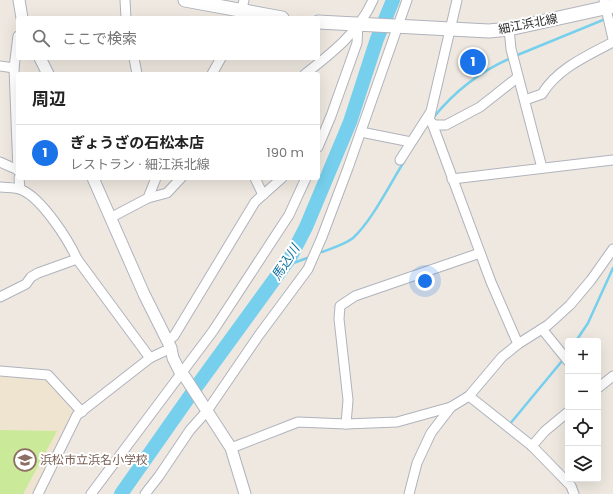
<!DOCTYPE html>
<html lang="ja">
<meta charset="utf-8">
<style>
:root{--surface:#fff;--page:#f6f6f6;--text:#222;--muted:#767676;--line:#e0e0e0;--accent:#1a73e8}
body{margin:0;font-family:Poppins,"Noto Sans JP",sans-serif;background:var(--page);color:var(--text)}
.controls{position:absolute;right:12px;bottom:12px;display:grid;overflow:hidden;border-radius:4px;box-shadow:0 4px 16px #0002}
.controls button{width:36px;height:36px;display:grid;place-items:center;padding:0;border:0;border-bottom:1px solid var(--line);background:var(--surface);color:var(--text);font:20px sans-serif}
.you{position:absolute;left:425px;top:281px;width:14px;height:14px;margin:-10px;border:3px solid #fff;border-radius:50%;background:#1a73e8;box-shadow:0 0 0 6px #1a73e833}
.badge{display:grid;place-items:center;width:26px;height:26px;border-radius:50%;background:var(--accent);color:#fff;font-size:13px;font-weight:700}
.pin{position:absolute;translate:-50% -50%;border:2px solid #fff;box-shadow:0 1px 4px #0006}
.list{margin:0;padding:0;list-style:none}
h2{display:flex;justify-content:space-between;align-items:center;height:52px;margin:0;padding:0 16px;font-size:17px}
h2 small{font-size:13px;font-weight:400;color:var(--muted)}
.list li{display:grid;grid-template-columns:26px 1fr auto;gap:12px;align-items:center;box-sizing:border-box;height:56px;padding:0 16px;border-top:1px solid var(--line)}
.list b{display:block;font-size:15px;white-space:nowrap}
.list p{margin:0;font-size:13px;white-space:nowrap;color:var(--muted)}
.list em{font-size:13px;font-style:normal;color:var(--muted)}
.icon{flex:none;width:22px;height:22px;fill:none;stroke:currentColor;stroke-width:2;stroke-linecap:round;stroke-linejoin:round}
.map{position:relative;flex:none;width:613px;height:494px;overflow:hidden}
.search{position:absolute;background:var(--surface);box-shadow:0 4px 16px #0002;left:16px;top:16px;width:304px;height:44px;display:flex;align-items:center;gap:10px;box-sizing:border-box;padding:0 14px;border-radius:4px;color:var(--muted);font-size:15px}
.panel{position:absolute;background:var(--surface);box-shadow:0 4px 16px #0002;left:16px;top:72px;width:304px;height:108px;border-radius:4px}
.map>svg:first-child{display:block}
.education{fill:#efe4d0}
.pitch{fill:#caea9a}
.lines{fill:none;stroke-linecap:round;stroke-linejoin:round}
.stream{stroke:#76d0ed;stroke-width:2.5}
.river{stroke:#76d0ed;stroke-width:14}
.minor-casing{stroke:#b0b3bd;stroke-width:11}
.tertiary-casing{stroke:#b0b3bd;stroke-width:13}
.secondary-casing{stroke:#b0b3bd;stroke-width:15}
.minor{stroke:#fff;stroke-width:9}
.tertiary{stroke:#fff;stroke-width:11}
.secondary{stroke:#fff;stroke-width:13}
.labels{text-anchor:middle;stroke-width:4;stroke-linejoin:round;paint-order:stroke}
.street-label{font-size:12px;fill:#2d2d2d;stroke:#fff}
.education-label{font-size:12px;fill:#785e54;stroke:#fff;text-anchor:start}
.water-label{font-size:13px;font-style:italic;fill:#10719e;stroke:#fff}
</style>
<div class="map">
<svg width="613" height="494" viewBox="0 0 613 494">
<rect width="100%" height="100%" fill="#eee8e0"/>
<polygon class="education" points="0,376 46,379 75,411 33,494 0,494"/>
<polygon class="pitch" points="0,430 57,431 23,494 0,494"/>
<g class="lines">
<g class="stream">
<polyline points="515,56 613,16"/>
<path d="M433,118c21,-26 48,-47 78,-60"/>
<path d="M322,252c10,-4 22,-7 31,-14 19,-17 38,-56 52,-78"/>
<polyline points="283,267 307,258"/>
<polyline points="576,341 588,323 613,268"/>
<polyline points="509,425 562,361"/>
</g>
<polyline class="river" points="121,494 194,390 290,258 306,227 350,122 377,39 393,0"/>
<g class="minor-casing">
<g id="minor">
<polyline points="125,0 126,18"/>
<polyline points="457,0 429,120 432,123 491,282 518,344"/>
<polyline points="604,0 613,39"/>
<polyline points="240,18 244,0"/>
<polyline points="509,29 511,49 542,168"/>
<polyline points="18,36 14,68 18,171"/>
<polyline points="134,58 137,74"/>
<polyline points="0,66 14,68"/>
<polyline points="212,74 221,58"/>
<path d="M305,74c27,-21 54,-42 68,-74"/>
<path d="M525,100l17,-6c16,-26 45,-38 71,-52"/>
<polyline points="433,125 446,125 480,107 518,77"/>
<polyline points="361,132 411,142"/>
<polyline points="318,147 331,116 357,43 358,24"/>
<polyline points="400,160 430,113"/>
<polyline points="0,162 18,170"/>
<polyline points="19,178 20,189"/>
<polyline points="255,178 263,195"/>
<polyline points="452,179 613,160"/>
<path d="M0,187c6,1 16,0 22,3 20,9 46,49 55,69l73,99"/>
<polyline points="148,198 167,193 181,178"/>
<polyline points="110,218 148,198 156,178"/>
<polyline points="0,297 26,284 31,277 38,273 77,259"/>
<polyline points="542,329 568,361"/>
<polyline points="167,341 174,336 255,202 282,178"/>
<polyline points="0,371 48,375 82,412"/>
<polyline points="598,388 613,376"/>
<polyline points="469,396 532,446 571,486 574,494"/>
<polyline points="346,424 348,400 339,319 340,306 355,296 480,253"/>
<polyline points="532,446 545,431 568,412"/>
<polyline points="231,448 298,422 346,424 397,422 451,407 469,396 502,357 518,344 548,325 570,305 591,280 613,249"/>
<polyline points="38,494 77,415 150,358 171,348"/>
<polyline points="91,494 213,331 289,215 306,178"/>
<polyline points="145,494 159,476 190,430 207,411 259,335 308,269 322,237 348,168 407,0"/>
<polyline points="409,494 417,463 431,433 451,407"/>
</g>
</g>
<g class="tertiary-casing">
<g id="tertiary">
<polyline points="19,0 22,18"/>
<polyline points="40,58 48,74"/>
<polyline points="93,178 144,294 171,348 173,358 181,374 185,377 231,448 245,494"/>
</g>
</g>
<g class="secondary-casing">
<g id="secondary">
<polyline points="185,0 282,18"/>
<polyline points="318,22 489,31 509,29 613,6"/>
</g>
</g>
<use href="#minor" class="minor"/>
<use href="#tertiary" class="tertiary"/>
<use href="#secondary" class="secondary"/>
</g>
<defs>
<g id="school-ring" transform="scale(1.15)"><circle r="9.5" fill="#fff" stroke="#8d6e63" stroke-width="1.5"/><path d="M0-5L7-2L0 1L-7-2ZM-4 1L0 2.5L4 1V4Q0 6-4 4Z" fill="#8d6e63"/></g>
</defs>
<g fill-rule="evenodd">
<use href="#school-ring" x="25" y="460"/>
</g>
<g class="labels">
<g class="street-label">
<text transform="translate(528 24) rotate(-11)" y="4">細江浜北線</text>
</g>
<g class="education-label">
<text x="40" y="464">浜松市立浜名小学校</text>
</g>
<g class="water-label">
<text transform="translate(285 262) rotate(-57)" y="5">馬込川</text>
</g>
</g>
</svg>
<div class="controls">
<button>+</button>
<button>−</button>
<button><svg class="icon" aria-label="locate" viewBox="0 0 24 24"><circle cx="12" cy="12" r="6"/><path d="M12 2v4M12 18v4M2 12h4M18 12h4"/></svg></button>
<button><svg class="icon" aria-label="layers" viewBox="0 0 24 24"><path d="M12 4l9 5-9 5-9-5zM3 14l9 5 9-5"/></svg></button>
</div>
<div class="you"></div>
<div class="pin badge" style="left:473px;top:62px">1</div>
<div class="search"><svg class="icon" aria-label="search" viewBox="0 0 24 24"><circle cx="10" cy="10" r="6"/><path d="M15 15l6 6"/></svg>ここで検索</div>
<section class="panel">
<h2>周辺<small></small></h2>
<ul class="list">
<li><span class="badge">1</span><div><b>ぎょうざの石松本店</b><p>レストラン · 細江浜北線</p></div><em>190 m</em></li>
</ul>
</section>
</div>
